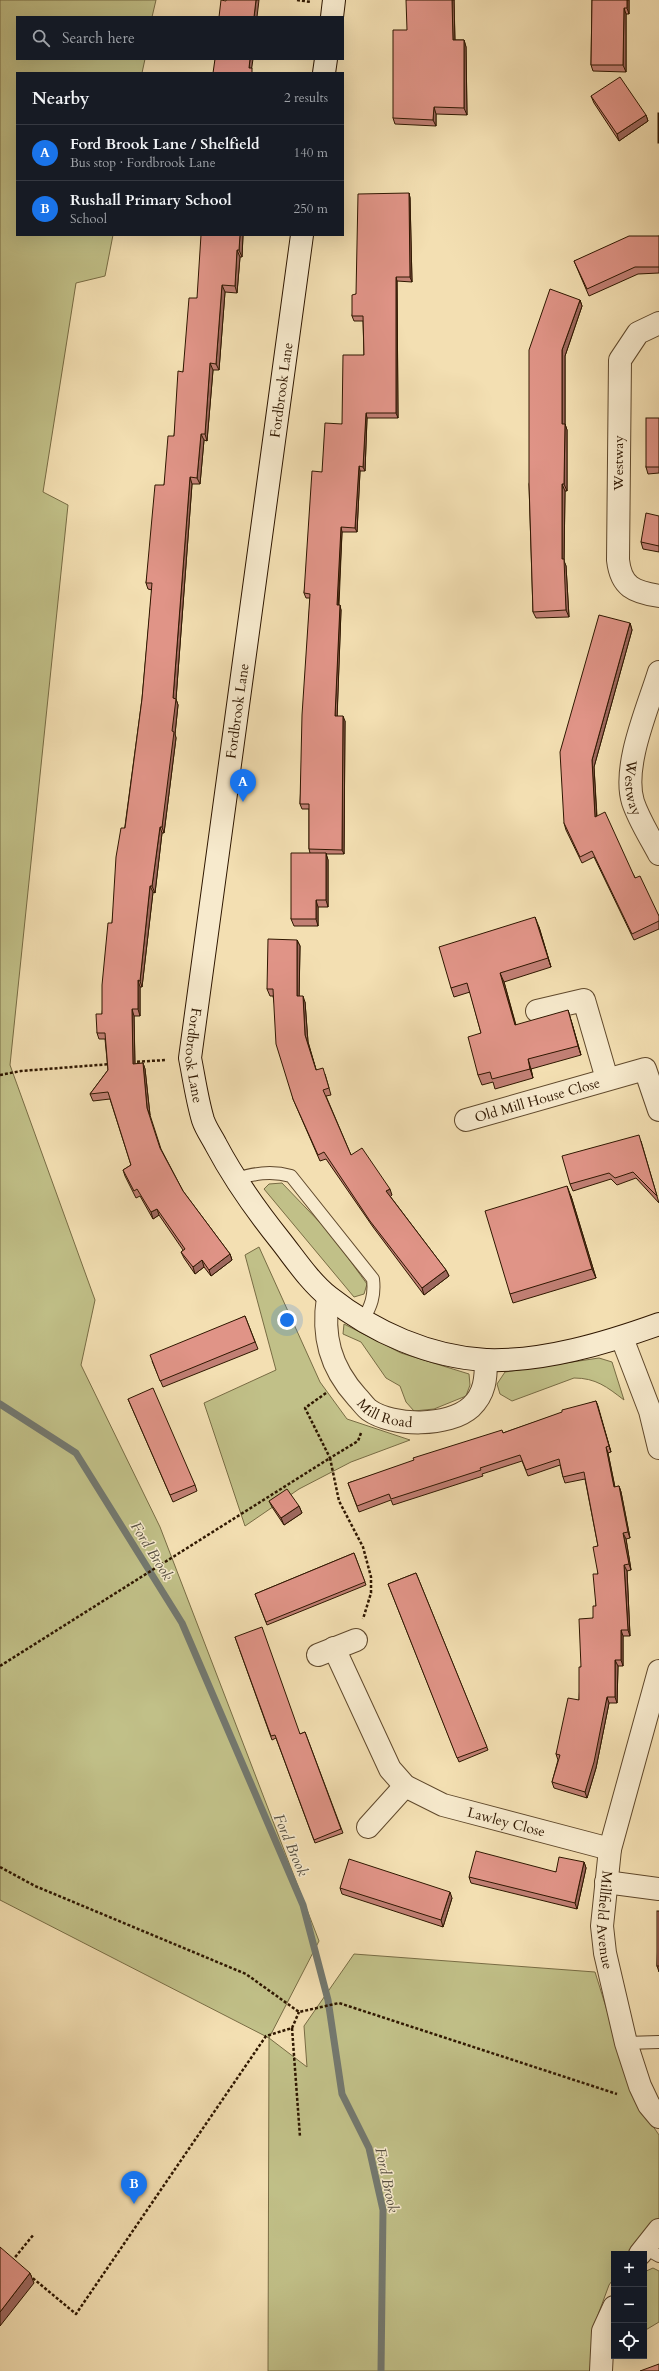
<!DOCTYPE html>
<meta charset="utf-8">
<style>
:root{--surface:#171b24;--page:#242831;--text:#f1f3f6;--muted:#9ea1a6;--line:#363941;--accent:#1a73e8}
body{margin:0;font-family:Cardo,serif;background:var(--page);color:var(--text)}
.controls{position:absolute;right:12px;bottom:12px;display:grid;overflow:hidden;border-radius:0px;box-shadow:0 4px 16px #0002}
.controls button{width:36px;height:36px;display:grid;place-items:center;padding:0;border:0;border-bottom:1px solid var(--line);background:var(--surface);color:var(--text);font:20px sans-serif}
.you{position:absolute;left:287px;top:1320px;width:14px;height:14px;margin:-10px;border:3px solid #fff;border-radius:50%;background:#1a73e8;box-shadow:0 0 0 6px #1a73e833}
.badge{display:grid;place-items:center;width:26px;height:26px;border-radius:50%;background:var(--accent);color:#fff;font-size:13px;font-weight:700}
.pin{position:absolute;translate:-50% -33px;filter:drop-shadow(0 1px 2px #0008)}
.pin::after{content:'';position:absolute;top:21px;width:14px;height:12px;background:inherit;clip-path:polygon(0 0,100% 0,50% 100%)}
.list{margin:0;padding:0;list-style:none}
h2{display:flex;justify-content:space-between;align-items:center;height:52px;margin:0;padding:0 16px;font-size:17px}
h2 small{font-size:13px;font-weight:400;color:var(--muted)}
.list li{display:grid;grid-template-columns:26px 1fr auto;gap:12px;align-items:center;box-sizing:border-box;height:56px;padding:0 16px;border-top:1px solid var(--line)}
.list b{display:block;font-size:15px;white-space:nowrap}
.list p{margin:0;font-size:13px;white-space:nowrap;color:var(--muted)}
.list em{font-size:13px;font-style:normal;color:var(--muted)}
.icon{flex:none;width:22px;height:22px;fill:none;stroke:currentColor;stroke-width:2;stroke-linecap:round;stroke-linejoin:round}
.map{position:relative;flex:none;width:659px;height:2371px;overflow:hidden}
.search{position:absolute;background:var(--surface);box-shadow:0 4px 16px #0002;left:16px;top:16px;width:328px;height:44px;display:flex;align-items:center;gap:10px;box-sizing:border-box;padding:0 14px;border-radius:0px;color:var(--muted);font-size:15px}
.panel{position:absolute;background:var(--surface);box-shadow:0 4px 16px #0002;left:16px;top:72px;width:328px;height:164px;border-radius:0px}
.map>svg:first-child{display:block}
.green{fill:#c1c088;stroke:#786c44}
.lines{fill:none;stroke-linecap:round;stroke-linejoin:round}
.stream{stroke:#73786f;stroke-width:7}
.lane-casing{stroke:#60492c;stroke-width:14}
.street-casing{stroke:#60492c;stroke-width:24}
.secondary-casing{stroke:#2f1700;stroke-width:24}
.path{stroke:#2f1700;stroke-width:2.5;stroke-dasharray:3 2;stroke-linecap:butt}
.lane{stroke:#f7eacd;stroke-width:12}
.street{stroke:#f7eacd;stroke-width:22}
.secondary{stroke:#f7eacd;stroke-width:22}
.wall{fill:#c17f74;stroke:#2f1700}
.shaded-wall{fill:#9d685e;stroke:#2f1700}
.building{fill:#e09487;stroke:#2f1700}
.labels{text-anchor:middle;stroke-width:3;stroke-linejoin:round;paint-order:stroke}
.street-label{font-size:14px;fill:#2f1700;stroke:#f7eacd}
.water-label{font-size:15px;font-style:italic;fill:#575041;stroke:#f7eacd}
</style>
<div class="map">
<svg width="659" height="2371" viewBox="0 0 659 2371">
<rect width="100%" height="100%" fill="#f3dfb2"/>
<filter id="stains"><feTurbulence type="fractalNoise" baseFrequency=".005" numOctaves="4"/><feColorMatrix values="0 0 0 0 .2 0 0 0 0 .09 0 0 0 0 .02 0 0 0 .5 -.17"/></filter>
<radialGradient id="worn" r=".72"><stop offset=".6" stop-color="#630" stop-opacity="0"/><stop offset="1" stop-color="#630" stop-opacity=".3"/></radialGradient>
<g class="green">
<polygon points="0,0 156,0 152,17 17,17 17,59 145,59 142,73 17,73 17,235 113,235 105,276 76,283 43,492 68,505 10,1065 95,1300 81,1365 160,1527 319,1941 269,2038 307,2067 304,2026 354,1954 595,1972 635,2100 659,2135 659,2218 632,2254 614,2254 614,2278 609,2285 595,2323 590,2371 268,2371 269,2038 0,1900"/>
<polygon points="282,1183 330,1233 367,1284 364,1294 354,1297 264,1189 269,1184"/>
<polygon points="259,1247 320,1382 347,1419 410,1440 351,1462 299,1489 245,1526 204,1403 276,1370 245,1255"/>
<polygon points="344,1324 401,1353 469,1374 470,1385 466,1396 434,1409 414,1411 406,1402 400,1386 386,1378 361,1342 343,1334"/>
<path d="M599,1358l13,4 12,38c-17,-13 -28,-22 -50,-22l-62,23 -12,-7 -3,-10 8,-12z"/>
<polygon points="653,2268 659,2271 659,2322 644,2331 644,2272"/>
</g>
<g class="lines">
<polyline class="stream" points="0,1404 76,1453 182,1623 303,1905 328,2000 342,2094 369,2148 383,2210 381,2371"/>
<g class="lane-casing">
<g id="lane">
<path d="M234,1179c20,-5 36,-9 57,-3l82,103c2,17 -2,27 -10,41"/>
<polyline points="626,2043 659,2042"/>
<polyline points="643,2247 659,2256"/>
</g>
</g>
<g class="street-casing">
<g id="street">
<path d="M659,323l-21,10 -18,27 -2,200c3,27 16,32 41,36"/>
<path id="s1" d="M659,672c-11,36 -37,94 -26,130 6,18 17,35 26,52"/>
<polyline points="537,1011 584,1000 607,1079"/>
<path id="s2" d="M466,1120l179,-51 14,41"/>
<path id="s3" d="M328,1297c-6,39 2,70 29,100 4,4 8,10 12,13 24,17 80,17 102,-3 14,-13 15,-29 15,-47"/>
<polyline points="622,1338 650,1411 659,1448"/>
<path id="s4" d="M334,1648l56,121 15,17 38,19 167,44"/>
<polyline points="318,1655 356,1640"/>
<path id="s5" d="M659,1671l-49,178 -8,77 3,27 21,90 14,43 9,19 10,12"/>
<polyline points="368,1827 405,1786"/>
<polyline points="606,1882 659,1889"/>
<polyline points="640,2254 659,2230"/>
<polyline points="601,2371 603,2331 614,2307"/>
</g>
</g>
<g class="secondary-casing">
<g id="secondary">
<polyline points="332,17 334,0"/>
<polyline points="324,73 326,59"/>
<path id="s6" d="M302,235l-112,823c4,20 7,42 13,62 3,9 9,17 13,25 18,34 40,65 64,95 15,19 30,42 49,57 44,35 101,60 157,63 57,2 120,-17 173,-36"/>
</g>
</g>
<g class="path">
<polyline points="297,0 311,2"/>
<polyline points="132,1062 167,1060"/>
<polyline points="0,1075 21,1071 111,1064"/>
<polyline points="326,1393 305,1408 330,1458 358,1441 361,1433"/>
<polyline points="0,1666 330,1458 339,1501 363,1547 371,1577 371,1593 363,1619"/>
<polyline points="0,1867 35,1886 246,1974 299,2012 339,2003 617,2094"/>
<polyline points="292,2028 300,2137"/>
<polyline points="12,2261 34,2234"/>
<polyline points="29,2275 76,2314 266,2036 292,2028 299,2012"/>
</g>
<use href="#lane" class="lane"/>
<use href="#street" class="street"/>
<use href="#secondary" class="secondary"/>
</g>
<g class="wall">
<polygon points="454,0 455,40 464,40 466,47 467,115 436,114 436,126 395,124 393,118"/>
<polygon points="592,0 629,0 629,14 626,14 626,72 593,71 591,65"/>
<polygon points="591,96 646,115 648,121 619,141 594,103"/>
<polygon points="409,193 410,198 412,282 397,281 398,418 367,418 365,471 360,471 357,532 342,532 339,605 341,610 337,716 345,721 344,854 326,854 328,860 328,907 318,907 318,926 294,926 291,919 310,853 309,849 309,809 302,809 300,804 310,598 306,598 304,593 322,472 342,424 364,355 363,321 354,321 352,316 356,294"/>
<polygon points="243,235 242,257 240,257 237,293 225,292 219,370 213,370 207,441 204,440 200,484 192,484 176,699 178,705 175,734 176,738 164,833 162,833 155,893 153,892 142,987 140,987 140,1016 134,1016 135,1064 143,1063 145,1069 150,1115 161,1149 183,1191 230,1254 232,1260 211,1276 204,1267 195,1274 184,1258 181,1252 183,1250 159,1215 153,1219 140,1196 136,1198 125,1176 123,1170 131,1165 110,1099 93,1101 90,1094 108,1070 105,1039 99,1039 97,1033 102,1014 112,923 142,699 152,590 148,589 146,583 164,485 174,436 183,372 197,298"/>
<polygon points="659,236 659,273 638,274 589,296 574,261"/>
<polygon points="580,300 582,306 565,356 565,424 567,430 567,491 565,491 564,561 566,566 569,617 536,618 533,612 529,484"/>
<polygon points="659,418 659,473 648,474 646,467"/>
<polygon points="659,516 659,552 643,549 641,542"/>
<polygon points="630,623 632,630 594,767 597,816 659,916 659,929 634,940 594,857 582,863 566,830 564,823"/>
<polygon points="539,927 551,967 504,982 516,1025 571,1020 581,1055 531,1069 533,1078 495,1089 493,1082 482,1085 478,1075 481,1033 470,992 454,997 451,988"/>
<polygon points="297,940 300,946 299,996 305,1002 308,1042 316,1070 325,1074 331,1095 326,1096 351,1155 392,1195 390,1196 446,1270 449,1276 424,1295 373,1227 326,1159 320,1161 293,1099 273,996 270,996 267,989"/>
<polygon points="641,1141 659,1203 636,1178 617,1185 611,1179 573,1191 570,1184"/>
<polygon points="571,1196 596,1278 513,1303 510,1294"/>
<polygon points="245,1316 258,1349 163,1387 152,1361"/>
<polygon points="128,1399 195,1485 197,1491 173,1502"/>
<polygon points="596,1401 611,1452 608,1453 615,1487 619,1486 621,1492 630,1538 626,1539 631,1570 627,1571 630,1636 623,1636 623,1666 618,1666 617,1703 609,1703 596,1768 587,1798 554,1788 552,1782 558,1760 556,1754 579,1700 581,1667 596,1606 598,1574 598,1546 585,1479 565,1483 563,1477 560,1465 528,1476 522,1461 482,1474 483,1476 393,1505 391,1500 359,1512 348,1483 503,1433"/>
<polygon points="269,1501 299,1506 302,1513 284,1525 272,1507"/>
<polygon points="354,1553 366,1585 267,1625 255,1594"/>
<polygon points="416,1573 488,1750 459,1762 388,1584"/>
<polygon points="235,1637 300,1734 305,1732 343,1833 315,1843 276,1738 272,1740"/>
<polygon points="584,1862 586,1868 577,1909 471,1883 469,1877 556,1872"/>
<polygon points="340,1888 452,1898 443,1927 342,1894"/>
<polygon points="659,1911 659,1972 657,1966"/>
</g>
<g class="shaded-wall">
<polygon points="256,0 259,0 257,17 254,17"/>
<polygon points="452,0 454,0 455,47 453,40"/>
<polygon points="627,0 629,0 629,14 627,8"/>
<polygon points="624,8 626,14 626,72 623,65"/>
<polygon points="464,40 466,47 467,115 464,108"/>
<polygon points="250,59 253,59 251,73 249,68"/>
<polygon points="434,107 436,114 436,126 433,120"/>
<polygon points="646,115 648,121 619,141 617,134"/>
<polygon points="409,193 410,198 412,282 410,277"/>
<polygon points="240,235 243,235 242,257 239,250"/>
<polygon points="237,250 240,257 237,293 235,286"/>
<polygon points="396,277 397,281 398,418 396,413"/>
<polygon points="222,285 225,292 219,370 216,364"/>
<polygon points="580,300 582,306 565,356 565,430 562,424 562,350"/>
<polygon points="210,363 213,370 207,441 205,434"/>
<polygon points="366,413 367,418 365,471 363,467"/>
<polygon points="565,424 567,430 567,491 564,484"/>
<polygon points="201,434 204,440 200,484 197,478"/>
<polygon points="359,466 360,471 357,532 355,528"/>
<polygon points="190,477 192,484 176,699 178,705 175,734 176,738 164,833 162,827 173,698"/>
<polygon points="562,484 565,491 564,561 566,566 569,617 566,610 562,559"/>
<polygon points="341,527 342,532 338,610 337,605"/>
<polygon points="340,605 341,610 337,720 335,716"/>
<polygon points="630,623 632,630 594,767 597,823 595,817 592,760"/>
<polygon points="343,716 345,721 344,854 342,850"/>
<polygon points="160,827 162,833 155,893 152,886"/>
<polygon points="326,853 328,860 328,907 326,900"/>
<polygon points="150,886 153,892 142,987 140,981"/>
<polygon points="316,900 318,907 318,926 316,919"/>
<polygon points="535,917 539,927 551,967 548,958"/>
<polygon points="297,940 300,946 299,1002 297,996"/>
<polygon points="500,973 504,982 518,1034 515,1025"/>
<polygon points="138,980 140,987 140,1016 138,1009"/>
<polygon points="303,996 305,1002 308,1042 318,1076 305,1035"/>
<polygon points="132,1009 134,1016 135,1070 133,1064"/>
<polygon points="568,1010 571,1020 581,1055 578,1046"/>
<polygon points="528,1059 531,1069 533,1078 530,1069"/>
<polygon points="143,1063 145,1069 150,1115 147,1108"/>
<polygon points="567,1186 571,1196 596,1278 592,1269"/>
<polygon points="390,1189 392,1195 389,1198 386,1191"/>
<polygon points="157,1209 159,1215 153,1219 151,1212"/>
<polygon points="230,1254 232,1260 211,1276 209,1270"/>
<polygon points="202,1260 204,1267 195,1274 193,1267"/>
<polygon points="446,1270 449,1276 424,1295 422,1288"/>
<polygon points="596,1401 598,1406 611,1452 609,1446"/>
<polygon points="606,1447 608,1453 616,1493 614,1487"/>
<polygon points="619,1486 621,1492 630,1538 628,1532"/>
<polygon points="299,1506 302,1513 284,1525 281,1518"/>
<polygon points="623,1533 626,1539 631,1570 629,1564"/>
<polygon points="624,1565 627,1571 630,1636 628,1630"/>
<polygon points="621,1630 623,1636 623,1666 621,1660"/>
<polygon points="615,1660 618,1666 617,1703 615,1697"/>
<polygon points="607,1697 609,1703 596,1768 587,1798 585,1792"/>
<polygon points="584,1862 586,1868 577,1909 575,1903"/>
<polygon points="450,1892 452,1898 443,1927 441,1920"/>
<polygon points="30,2273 34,2283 0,2326 0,2312"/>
</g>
<g class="building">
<polygon points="221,0 226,1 226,0 256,0 254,17 219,17"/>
<polygon points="406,0 452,0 453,40 464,40 464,108 434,107 433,120 393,118 393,30 407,30"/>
<polygon points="592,0 627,0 627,8 624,8 623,65 591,65"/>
<polygon points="215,59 250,59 249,68 252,68 252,73 213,73"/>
<polygon points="620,77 646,115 617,134 591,96"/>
<rect x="658" y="113" width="1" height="30"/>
<polygon points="409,193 410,277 396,277 396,413 366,413 363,467 359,466 355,528 341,527 337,605 340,605 335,716 343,716 342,850 309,849 309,804 300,804 302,715 310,594 304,593 312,471 322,472 325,423 342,424 343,355 364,355 363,316 352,316 352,295 356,294 358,194"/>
<polygon points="201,235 240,235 239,250 237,250 235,286 222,285 216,364 210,363 205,434 201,434 197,478 190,477 173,698 176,699 172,731 174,732 162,827 160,827 152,886 150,886 140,981 138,980 138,1009 132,1009 133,1064 143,1063 147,1108 160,1148 183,1191 230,1254 209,1270 202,1260 193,1267 181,1252 185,1249 157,1209 151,1212 137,1189 134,1191 123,1170 131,1165 108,1092 90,1094 108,1070 105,1033 97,1033 96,1014 102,1014 102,985 108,923 112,923 116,857 121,828 125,828 142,699 152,583 146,583 155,485 164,485 168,436 174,436 178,371 183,372 189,298 197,298"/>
<polygon points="629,236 659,236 659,267 635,267 587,289 574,261"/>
<polygon points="550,289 580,300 562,350 562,424 565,424 564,484 562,484 562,559 564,559 566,610 533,612 529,484 529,350"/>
<rect x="646" y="418" width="13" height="49"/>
<polygon points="646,513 659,516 659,546 641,542"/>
<polygon points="599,615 630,623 592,760 595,817 605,812 635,878 640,876 659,916 659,921 632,934 592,851 580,857 564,823 560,752"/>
<polygon points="291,853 326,853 326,900 316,900 316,919 291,919"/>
<polygon points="535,917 548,958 500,973 515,1025 568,1010 578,1046 528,1059 530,1069 492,1079 490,1072 478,1075 468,1037 481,1033 467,983 451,988 439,947"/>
<polygon points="268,939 297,940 297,996 303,996 305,1035 316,1070 323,1068 329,1088 323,1090 351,1155 362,1148 390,1189 386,1191 446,1270 422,1288 370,1221 324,1152 318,1155 293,1099 276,1044 273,989 267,989"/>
<polygon points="639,1135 657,1196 633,1172 615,1178 609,1173 570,1184 562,1156"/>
<polygon points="567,1186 592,1269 510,1294 485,1211"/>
<polygon points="245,1316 255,1342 160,1381 150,1355"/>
<polygon points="153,1388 195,1485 170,1495 128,1399"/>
<polygon points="596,1401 609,1446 606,1447 614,1487 619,1486 628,1532 623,1533 629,1564 624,1565 628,1630 621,1630 621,1660 615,1660 615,1697 607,1697 594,1762 585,1792 552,1782 560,1755 556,1754 568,1698 579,1700 579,1667 581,1667 579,1619 593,1618 593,1606 596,1606 593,1574 598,1574 593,1547 598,1546 584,1472 563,1477 559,1459 526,1470 520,1455 480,1468 481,1470 391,1499 389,1494 357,1506 348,1483 414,1460 413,1458 502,1430 503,1433 562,1412 562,1410"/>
<polygon points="287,1489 299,1506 281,1518 269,1501"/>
<polygon points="354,1553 365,1582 266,1622 255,1594"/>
<polygon points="416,1573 487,1747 457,1758 388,1584"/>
<polygon points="262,1627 300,1734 305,1732 341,1829 314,1840 275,1735 271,1736 235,1637"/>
<polygon points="476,1851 556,1872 559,1857 584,1862 575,1903 469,1877"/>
<polygon points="349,1859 450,1892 441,1920 340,1888"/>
<rect x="657" y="1911" width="2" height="55"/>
<polygon points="0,2247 30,2273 0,2312"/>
<polygon points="659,2364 659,2371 640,2371"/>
</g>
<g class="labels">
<g class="street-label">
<text transform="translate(281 390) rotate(-82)" y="5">Fordbrook Lane</text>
<text transform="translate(618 463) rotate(-90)" y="5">Westway</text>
<text transform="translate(237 711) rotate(-82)" y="5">Fordbrook Lane</text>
<text dy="5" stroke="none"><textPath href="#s1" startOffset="120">Westway</textPath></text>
<text dy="5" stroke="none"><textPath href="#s6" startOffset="828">Fordbrook Lane</textPath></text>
<text dy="5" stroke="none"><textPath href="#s2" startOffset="74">Old Mill House Close</textPath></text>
<text dy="5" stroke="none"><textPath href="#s3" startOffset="142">Mill Road</textPath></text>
<text dy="5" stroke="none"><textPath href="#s4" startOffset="264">Lawley Close</textPath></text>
<text dy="5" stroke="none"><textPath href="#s5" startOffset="256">Millfield Avenue</textPath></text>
</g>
<g class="water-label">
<text transform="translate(152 1551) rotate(58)" y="5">Ford Brook</text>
<text transform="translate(291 1845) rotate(67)" y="5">Ford Brook</text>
<text transform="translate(387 2180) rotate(78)" y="5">Ford Brook</text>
</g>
</g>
<rect width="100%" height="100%" filter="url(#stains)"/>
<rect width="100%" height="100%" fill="url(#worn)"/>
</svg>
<div class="controls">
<button>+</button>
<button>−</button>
<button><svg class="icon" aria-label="locate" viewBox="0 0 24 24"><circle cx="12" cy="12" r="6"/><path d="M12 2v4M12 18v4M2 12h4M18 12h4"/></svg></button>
</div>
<div class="you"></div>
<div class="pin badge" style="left:243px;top:802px">A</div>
<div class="pin badge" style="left:134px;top:2204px">B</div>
<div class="search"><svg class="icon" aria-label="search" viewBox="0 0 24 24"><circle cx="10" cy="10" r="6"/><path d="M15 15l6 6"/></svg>Search here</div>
<section class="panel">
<h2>Nearby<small>2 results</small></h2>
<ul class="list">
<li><span class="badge">A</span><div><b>Ford Brook Lane / Shelfield</b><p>Bus stop · Fordbrook Lane</p></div><em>140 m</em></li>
<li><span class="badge">B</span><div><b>Rushall Primary School</b><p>School</p></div><em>250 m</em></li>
</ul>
</section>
</div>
